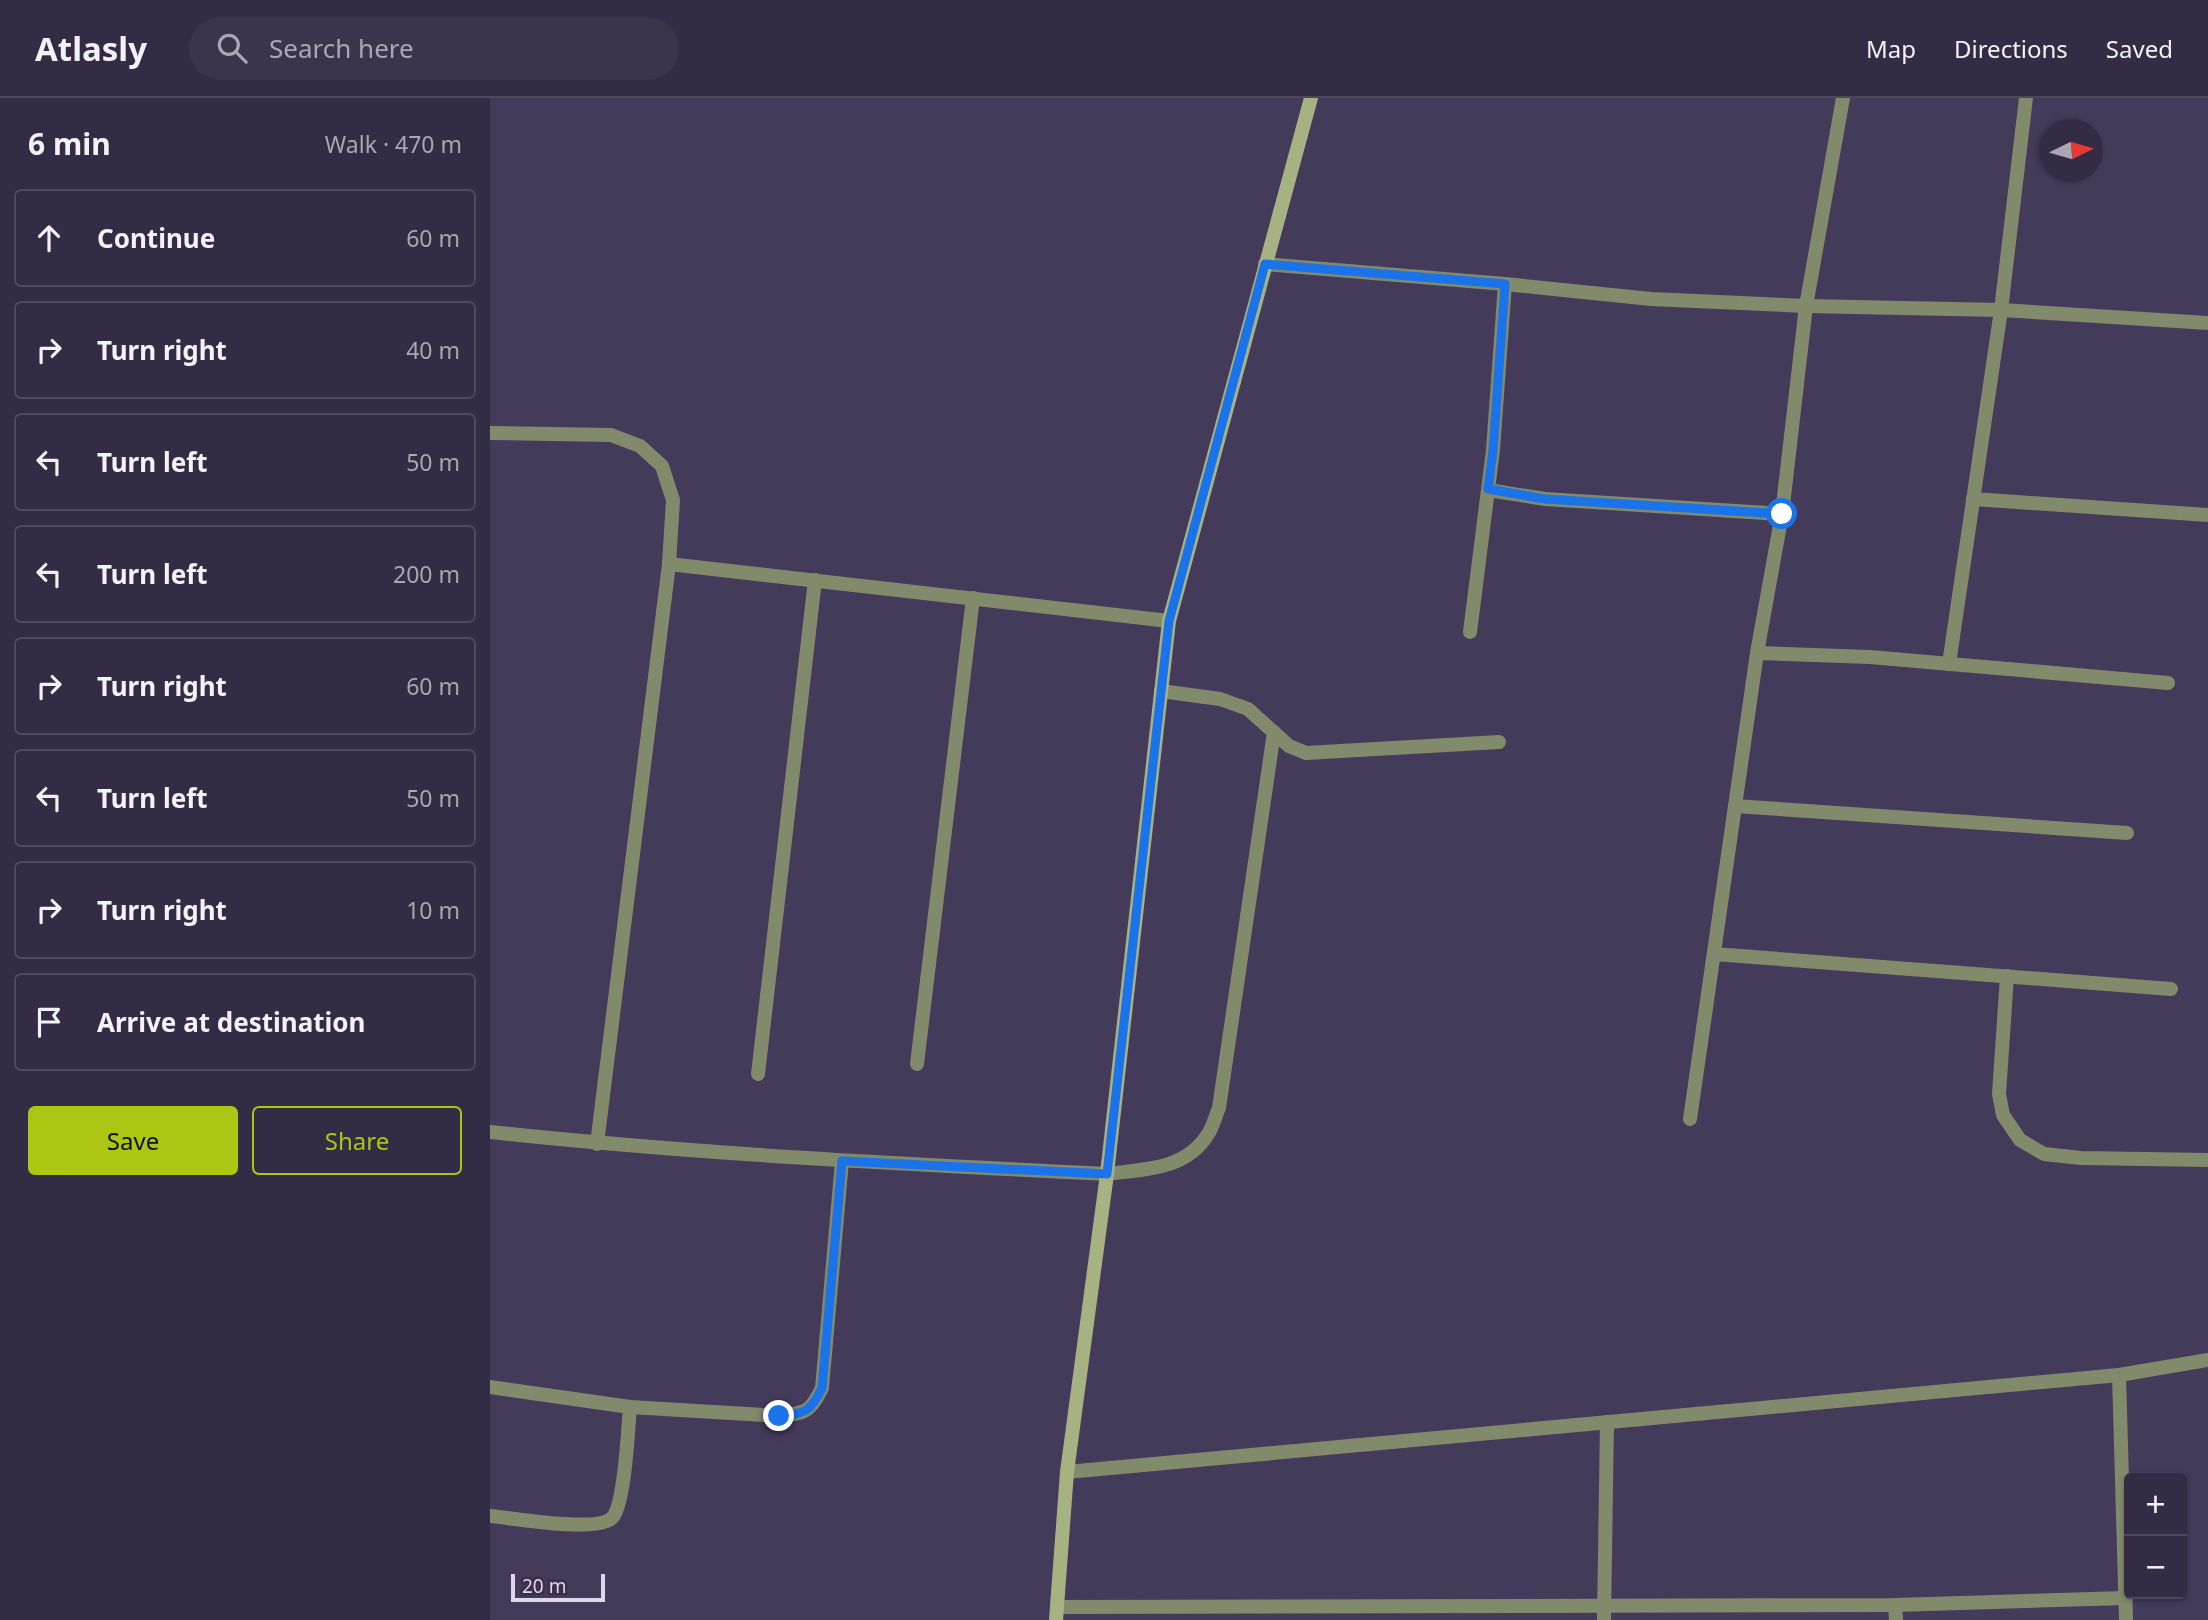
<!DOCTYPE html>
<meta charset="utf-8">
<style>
:root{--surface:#332c44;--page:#3b344b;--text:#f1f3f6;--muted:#a9a7b2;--line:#4e485d;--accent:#acc613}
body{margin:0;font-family:"Noto Sans",sans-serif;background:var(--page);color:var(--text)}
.controls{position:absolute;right:21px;bottom:21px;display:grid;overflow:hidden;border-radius:7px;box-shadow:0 2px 5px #0004}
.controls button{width:63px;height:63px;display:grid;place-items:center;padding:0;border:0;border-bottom:2px solid var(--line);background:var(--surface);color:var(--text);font:35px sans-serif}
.compass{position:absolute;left:1550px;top:21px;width:63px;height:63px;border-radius:50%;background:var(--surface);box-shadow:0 2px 5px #0004;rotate:85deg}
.scale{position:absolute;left:21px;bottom:18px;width:94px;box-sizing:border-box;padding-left:7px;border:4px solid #ddd7eb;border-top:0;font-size:19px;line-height:24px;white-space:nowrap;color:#ddd7eb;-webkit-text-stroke:5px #3a2f4f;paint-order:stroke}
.stop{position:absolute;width:21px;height:21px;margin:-16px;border:5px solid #1a73e8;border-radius:50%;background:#fff}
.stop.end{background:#1a73e8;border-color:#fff;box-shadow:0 2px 7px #0008}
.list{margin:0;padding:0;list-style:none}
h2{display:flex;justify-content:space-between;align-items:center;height:91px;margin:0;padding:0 28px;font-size:30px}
h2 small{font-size:23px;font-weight:400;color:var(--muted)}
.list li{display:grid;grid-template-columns:46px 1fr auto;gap:21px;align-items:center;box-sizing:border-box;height:98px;margin:0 14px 14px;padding:0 14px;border:2px solid var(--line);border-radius:7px}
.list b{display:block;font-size:26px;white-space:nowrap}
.list em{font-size:23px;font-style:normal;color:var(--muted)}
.actions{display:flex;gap:14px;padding:21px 28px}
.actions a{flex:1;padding:16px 0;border:2px solid var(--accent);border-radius:7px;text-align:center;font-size:24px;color:var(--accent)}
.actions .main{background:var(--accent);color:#111}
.icon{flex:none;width:38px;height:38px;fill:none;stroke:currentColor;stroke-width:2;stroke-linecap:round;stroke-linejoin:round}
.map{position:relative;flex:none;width:1718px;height:1522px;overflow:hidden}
header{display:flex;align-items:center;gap:42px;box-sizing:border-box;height:98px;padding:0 35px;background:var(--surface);border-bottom:2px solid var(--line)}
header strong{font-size:33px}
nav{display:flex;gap:38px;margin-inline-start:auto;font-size:24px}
.search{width:490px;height:63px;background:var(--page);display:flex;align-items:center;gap:18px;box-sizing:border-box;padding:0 24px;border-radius:38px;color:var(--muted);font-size:26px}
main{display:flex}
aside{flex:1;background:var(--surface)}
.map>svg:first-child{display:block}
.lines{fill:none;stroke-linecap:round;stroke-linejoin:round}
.lane{stroke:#828a6c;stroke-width:14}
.street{stroke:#828a6c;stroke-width:14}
.secondary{stroke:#a7b283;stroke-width:14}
.route{stroke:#1a73e8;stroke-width:9}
</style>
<header>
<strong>Atlasly</strong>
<div class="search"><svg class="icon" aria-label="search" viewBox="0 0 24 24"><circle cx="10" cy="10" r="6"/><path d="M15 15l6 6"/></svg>Search here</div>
<nav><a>Map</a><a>Directions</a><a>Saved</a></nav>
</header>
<main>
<aside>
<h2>6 min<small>Walk · 470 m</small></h2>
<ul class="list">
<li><svg class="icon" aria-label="ahead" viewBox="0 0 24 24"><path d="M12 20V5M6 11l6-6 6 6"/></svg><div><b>Continue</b></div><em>60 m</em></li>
<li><svg class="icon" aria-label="right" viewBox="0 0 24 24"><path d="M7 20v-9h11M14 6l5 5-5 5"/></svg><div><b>Turn right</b></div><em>40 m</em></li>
<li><svg class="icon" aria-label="left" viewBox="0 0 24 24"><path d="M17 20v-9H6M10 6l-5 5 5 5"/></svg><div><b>Turn left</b></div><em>50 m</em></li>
<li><svg class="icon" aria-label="left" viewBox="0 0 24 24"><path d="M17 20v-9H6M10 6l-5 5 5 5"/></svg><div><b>Turn left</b></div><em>200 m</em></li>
<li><svg class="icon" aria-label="right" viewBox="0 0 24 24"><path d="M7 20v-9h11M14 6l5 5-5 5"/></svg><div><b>Turn right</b></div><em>60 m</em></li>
<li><svg class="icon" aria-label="left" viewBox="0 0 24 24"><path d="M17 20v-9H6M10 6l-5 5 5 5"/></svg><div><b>Turn left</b></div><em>50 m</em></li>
<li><svg class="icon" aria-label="right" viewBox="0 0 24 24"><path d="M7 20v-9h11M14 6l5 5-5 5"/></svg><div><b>Turn right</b></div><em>10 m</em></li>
<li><svg class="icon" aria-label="arrive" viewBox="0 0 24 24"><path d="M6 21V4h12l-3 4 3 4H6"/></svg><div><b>Arrive at destination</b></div></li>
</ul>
<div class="actions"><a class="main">Save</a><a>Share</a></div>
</aside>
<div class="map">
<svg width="1718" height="1522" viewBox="0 0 1718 1522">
<rect width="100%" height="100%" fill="#443a5a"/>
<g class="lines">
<g class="lane">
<polyline points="671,593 730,601 758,611 799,648 816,655 1009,644"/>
<path d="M617,1076c38,-5 79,-4 101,-40 5,-7 7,-17 11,-26l55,-376"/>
</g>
<g class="street">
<polyline points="775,166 1015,186 1161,201 1316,208 1511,212 1718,225"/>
<polyline points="0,335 121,337 150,348 172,368 183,402 179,466 107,1046"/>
<polyline points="998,392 1055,401 1292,416"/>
<polyline points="1483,401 1718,417"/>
<polyline points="179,466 679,523"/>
<polyline points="980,534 1003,352 1015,186"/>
<polyline points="1267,555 1380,559 1678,585"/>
<polyline points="1459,566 1511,212 1536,0"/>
<polyline points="1245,708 1637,735"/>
<polyline points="1224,856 1681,891"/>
<polyline points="1517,878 1509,996 1513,1017 1530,1042 1554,1056 1591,1060 1718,1062"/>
<polyline points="427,966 483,500"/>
<polyline points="268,976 325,482"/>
<polyline points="1200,1021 1267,555 1292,416 1316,208 1353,0"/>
<path d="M0,1034c205,22 411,32 617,42"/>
<polyline points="1629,1277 1636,1522"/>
<path d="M0,1289l140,20 149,9c26,-3 31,-3 43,-28l20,-227"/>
<polyline points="577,1374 1629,1277 1718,1262"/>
<path d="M0,1418c24,2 106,17 122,2 13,-13 16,-90 18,-111"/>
<polyline points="1405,1507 1406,1522"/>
<polyline points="567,1509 1405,1507 1636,1500"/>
<polyline points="1114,1522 1117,1324"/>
</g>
<polyline class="secondary" points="566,1522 577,1374 617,1076 679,523 821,0"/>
</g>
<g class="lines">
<path class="route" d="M289,1318c26,-3 31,-3 43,-28l20,-227 265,13 62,-553 96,-357 240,20 -12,166 -5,39 57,10 237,15"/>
</g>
</svg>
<div class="controls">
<button>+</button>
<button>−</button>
</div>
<svg class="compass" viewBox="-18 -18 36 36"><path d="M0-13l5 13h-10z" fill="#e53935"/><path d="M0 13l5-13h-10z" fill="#a9a7b2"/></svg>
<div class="scale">20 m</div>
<div class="stop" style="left:1292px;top:416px"></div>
<div class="stop end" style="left:289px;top:1318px"></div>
</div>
</main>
